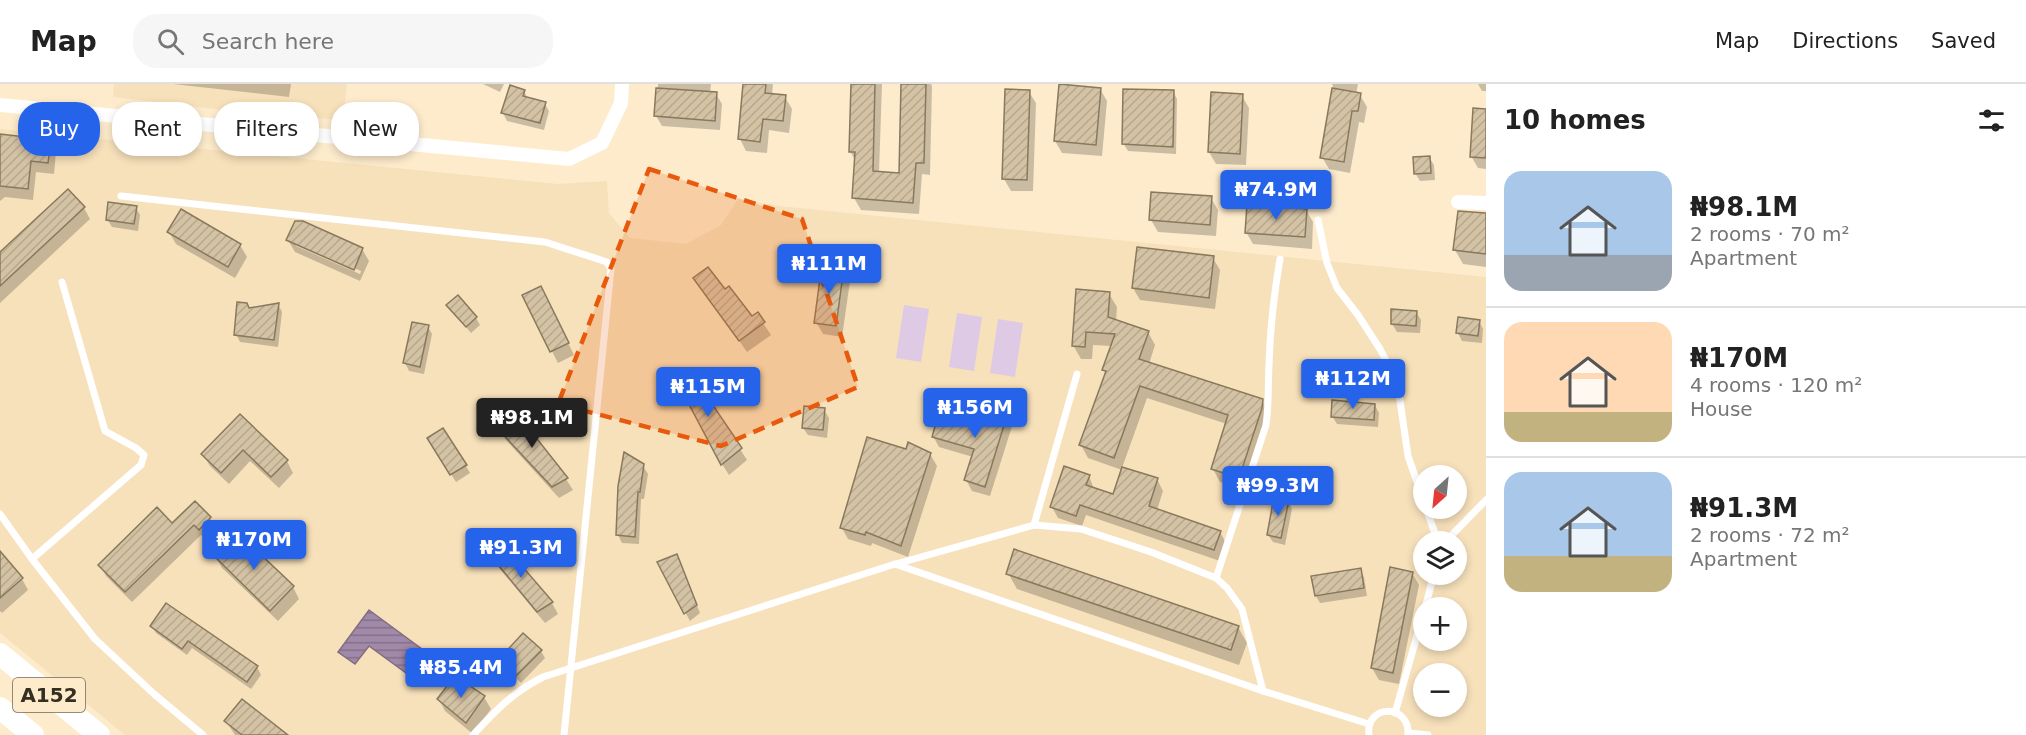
<!DOCTYPE html>
<html lang="en">
<head>
<meta charset="utf-8">
<style>
	:root { --surface:#fff; --page:#f6f6f6; --text:#222; --muted:#767676; --line:#e0e0e0; --accent:#2563eb }
	body { margin:0; font-family:"DejaVu Sans",sans-serif; background:var(--page); color:var(--text); height:100vh; display:flex; flex-direction:column; font-size:22px; white-space:nowrap }
	* { box-sizing:border-box; margin:0 }
	p { font-size:20px; color:var(--muted) }
	.icon { flex:none; width:33px; height:33px; fill:none; stroke:currentColor; stroke-width:2; stroke-linecap:round; stroke-linejoin:round }
	.map { position:relative; flex:1; overflow:hidden }
	.panel { display:flex; flex-direction:column; background:var(--surface); width:540px }
	.panel>* { flex:none }
	.guide { position:absolute; left:18px; top:18px; width:570px; height:54px; display:flex; gap:12px }
	.needle { width:39px; rotate:207deg }
	.tools { position:absolute; left:1413px; top:381px; display:grid; gap:12px }
	.tools a { display:grid; place-items:center; width:54px; height:54px; border-radius:50%; background:var(--surface); box-shadow:0 3px 9px #0003; font-size:30px }
	.price { position:absolute; translate:-50% -51px; padding:0 14px; border-radius:6px; background:var(--accent); color:#fff; font-size:20px; line-height:39px; filter:drop-shadow(0 2px 3px #0008) }
	.price::after { content:''; position:absolute; left:50%; top:36px; width:18px; height:14px; margin-left:-9px; background:inherit; clip-path:polygon(0 0,100% 0,50% 100%) }
	.price.active { background:#222; color:#fff }
	ul { padding:0; list-style:none }
	li { display:flex; align-items:center; gap:18px; height:150px; padding:0 18px }
	li+li { border-top:2px solid var(--line) }
	li span { display:grid; place-items:center; flex:none; width:168px; height:120px; border-radius:18px; color:#555 }
	li>.icon { margin-inline-start:auto }
	span .icon { width:72px; height:72px; fill:#fffc; stroke-width:1 }
	li b { font-size:26px }
	h2 { display:flex; justify-content:space-between; align-items:center; height:72px; padding:0 18px; font-size:26px }
	.tag { padding:0 21px; border-radius:24px; background:var(--surface); box-shadow:0 3px 9px #0003; font-size:21px; line-height:54px }
	.tag.active { background:var(--accent); color:#fff }
	header { display:flex; align-items:center; gap:36px; box-sizing:border-box; height:84px; padding:0 30px; background:var(--surface); border-bottom:2px solid var(--line) }
	header strong { font-size:28px }
	nav { display:flex; gap:33px; margin-inline-start:auto; font-size:21px }
	.search { width:420px; height:54px; background:var(--page); display:flex; align-items:center; gap:15px; box-sizing:border-box; padding:0 21px; border-radius:24px; color:var(--muted); font-size:22px }
	main { display:flex; flex:1; min-height:0 }
	.map>svg:first-child { display:block }
</style>
</head>
<body>
<header>
<strong>Map</strong>
<div class="search"><svg class="icon" aria-label="search" viewBox="0 0 24 24"><circle cx="10" cy="10" r="6"/><path d="M15 15l6 6"/></svg>Search here</div>
<nav><a>Map</a><a>Directions</a><a>Saved</a></nav>
</header>
<main>
<div class="map">
<svg width="1486" height="651" viewBox="0 0 1486 651">
	<defs>
		<pattern id="water-rules" width="6" height="5" patternUnits="userSpaceOnUse" patternTransform="scale(1.5)"><rect width="6" height="5" fill="#a189a9"/><path d="M0 2.5h6" fill="none" stroke="#847089"/></pattern>
		<pattern id="building-hatch" width="6" height="6" patternUnits="userSpaceOnUse" patternTransform="scale(1.5)"><rect width="6" height="6" fill="#d4c2a4"/><path d="M-1 1l2-2M0 6l6-6M5 7l2-2" fill="none" stroke="#b7a78d"/></pattern>
	</defs>
	<rect width="100%" height="100%" fill="#fdebcc"/>
	<g fill="#f7e1bb" fill-rule="evenodd">
		<polygon points="114,0 347,0 343,36 241,28 113,13"/>
		<path d="M0,45L558,100L607,97L609,129L630,154L686,160L721,141L738,115L779,122L1486,193V651H125L0,549ZM1424,392H1456V424H1424ZM1424,458H1456V490H1424ZM1424,524H1456V556H1424ZM1424,590H1456V622H1424Z"/>
	</g>
	<g fill="#decae4">
		<polygon points="904,221 929,225 921,278 896,274"/>
		<polygon points="957,229 982,233 974,287 949,283"/>
		<polygon points="998,235 1023,239 1015,293 990,289"/>
	</g>
	<polygon fill="url(#water-rules)" stroke="#816e80" stroke-width="1.5" points="369,526 434,574 417,597 369,562 355,580 338,568"/>
	<g fill="#0003" fill-rule="evenodd">
		<polygon points="173,0 291,0 289,13"/>
		<polygon points="483,0 504,0 500,8"/>
		<polygon points="658,0 711,0 710,9 716,10 722,20 720,46 662,42 656,32"/>
		<polygon points="745,0 773,0 772,12 785,13 792,25 789,49 769,46 767,69 746,67 740,55"/>
		<polygon points="852,0 882,0 879,89 900,91 903,0 931,0 932,2 930,91 922,90 919,130 861,126 854,114 856,78 850,67"/>
		<polygon points="1332,0 1358,0 1356,10 1360,11 1367,23 1364,39 1359,38 1350,89 1329,85 1322,73 1333,2"/>
		<polygon points="1478,0 1486,0 1486,7 1482,7"/>
		<polygon points="1100,5 1107,17 1102,72 1062,69 1055,57"/>
		<polygon points="524,7 528,15 545,20 549,27 544,46 507,37 503,29"/>
		<polygon points="1173,7 1177,15 1176,70 1128,67 1123,59"/>
		<polygon points="1029,8 1036,19 1033,107 1011,107 1004,95"/>
		<polygon points="1242,12 1249,24 1246,81 1216,80 1209,68"/>
		<polygon points="1474,25 1486,26 1486,85 1478,84 1471,72"/>
		<polygon points="0,52 50,57 56,68 54,90 36,88 33,116 5,113 0,117"/>
		<polygon points="1429,73 1434,81 1435,96 1420,97 1415,89"/>
		<polygon points="68,107 84,124 90,135 0,219 0,170"/>
		<polygon points="1211,114 1218,126 1216,152 1158,148 1151,136"/>
		<polygon points="136,124 140,131 138,147 112,143 107,135"/>
		<polygon points="1306,126 1313,138 1312,165 1253,160 1246,148"/>
		<polygon points="1459,129 1486,132 1486,183 1463,180 1455,166"/>
		<polygon points="169,148 240,161 247,173 235,194 176,160"/>
		<path d="M288,156L362,165L369,177L360,197L295,168ZM296,159L361,187L360,190L296,162Z"/>
		<polygon points="1213,174 1220,186 1215,225 1140,216 1133,204"/>
		<polygon points="843,185 850,197 842,253 823,250 816,238"/>
		<polygon points="695,194 724,207 752,234 757,230 771,251 747,268"/>
		<polygon points="1109,210 1117,223 1116,237 1148,248 1155,261 1149,280 1262,316 1269,330 1247,406 1220,398 1213,385 1227,340 1147,314 1122,384 1157,395 1163,407 1157,426 1220,448 1226,459 1220,477 1086,431 1082,442 1058,434 1052,423 1089,392 1094,405 1114,412 1122,386 1088,374 1081,361 1106,291 1104,286 1112,262 1093,261 1092,275 1081,275 1073,261"/>
		<polygon points="524,212 547,216 574,271 558,279"/>
		<polygon points="278,220 282,228 278,263 240,258 236,250"/>
		<polygon points="448,221 476,234 480,241 471,249"/>
		<polygon points="1416,228 1421,236 1420,249 1397,248 1392,240"/>
		<polygon points="1479,237 1483,245 1482,259 1462,257 1458,249"/>
		<polygon points="428,243 432,250 424,290 409,287 405,279"/>
		<polygon points="1375,321 1379,329 1378,343 1337,340 1332,332"/>
		<polygon points="824,326 829,334 827,354 808,351 803,344"/>
		<polygon points="1008,326 1014,336 990,412 972,407 966,396 973,373 939,363 933,352 964,337 984,339"/>
		<polygon points="240,332 287,377 293,389 279,404 250,377 229,400 210,382 203,371"/>
		<polygon points="499,344 566,395 573,406 559,414 506,356"/>
		<polygon points="433,362 466,382 470,389 456,398"/>
		<polygon points="740,365 747,376 729,391 722,380"/>
		<polygon points="907,367 930,370 937,382 908,473 872,459 871,462 848,455 842,444"/>
		<polygon points="643,382 648,390 644,415 641,415 639,460 622,459 618,451"/>
		<polygon points="1288,417 1292,425 1285,461 1273,458 1268,451"/>
		<polygon points="195,419 210,434 217,446 206,456 201,451 132,518 106,492 100,481 172,441"/>
		<polygon points="0,470 22,495 28,506 2,529 0,527"/>
		<polygon points="492,472 552,519 558,530 545,539 499,484"/>
		<polygon points="216,473 293,503 299,515 278,537 222,484"/>
		<polygon points="659,479 680,480 700,529 690,537"/>
		<polygon points="1360,486 1364,493 1367,512 1320,519 1316,512"/>
		<polygon points="1008,489 1238,543 1247,559 1239,581 1017,505"/>
		<polygon points="1412,489 1419,501 1399,600 1379,596 1372,584"/>
		<polygon points="152,542 257,583 261,591 251,605 192,564 187,571 156,549"/>
		<polygon points="541,567 545,574 521,599 505,583 501,575"/>
		<polygon points="484,613 491,625 473,650 445,627 439,615"/>
		<polygon points="226,637 286,651 235,651"/>
	</g>
	<g fill="url(#building-hatch)" stroke="#89795c" stroke-width="1.5">
		<polygon points="743,0 766,0 765,9 786,11 783,37 763,35 760,58 738,55"/>
		<polygon points="851,0 875,0 873,87 899,89 901,0 926,0 924,79 916,79 913,119 852,114 855,68 849,68"/>
		<polygon points="1059,0 1101,4 1096,61 1054,57"/>
		<polygon points="510,1 525,6 523,12 546,18 540,39 501,29"/>
		<polygon points="656,4 717,8 715,37 654,32"/>
		<polygon points="1332,4 1361,9 1358,27 1352,27 1344,78 1320,74"/>
		<polygon points="1005,5 1030,6 1027,96 1002,95"/>
		<polygon points="1123,5 1174,6 1173,63 1122,60"/>
		<polygon points="1211,8 1243,10 1240,70 1208,68"/>
		<polygon points="1473,24 1486,25 1486,74 1470,73"/>
		<polygon points="0,50 51,56 48,79 31,77 28,105 0,102"/>
		<polygon points="1430,72 1431,89 1414,90 1413,73"/>
		<polygon points="68,105 85,123 0,202 0,168"/>
		<polygon points="1151,108 1212,112 1210,141 1149,136"/>
		<polygon points="108,118 137,122 134,140 106,136"/>
		<polygon points="1247,120 1307,125 1305,153 1245,149"/>
		<polygon points="181,125 241,160 228,183 167,148"/>
		<polygon points="1458,127 1486,129 1486,170 1453,166"/>
		<polygon points="295,137 303,137 363,164 354,186 286,156"/>
		<polygon points="1137,163 1214,172 1209,214 1132,204"/>
		<polygon points="822,180 844,183 836,242 814,239"/>
		<polygon points="708,183 725,205 729,202 752,232 758,228 765,238 739,257 693,194"/>
		<polygon points="541,202 569,259 550,268 522,211"/>
		<polygon points="1076,205 1110,208 1108,233 1149,247 1139,275 1263,315 1262,324 1239,394 1211,385 1228,331 1140,302 1114,374 1079,361 1106,287 1102,286 1115,250 1086,248 1085,263 1072,262"/>
		<polygon points="458,211 477,233 466,243 446,221"/>
		<polygon points="237,218 247,219 249,224 279,219 274,256 234,251"/>
		<polygon points="1391,225 1417,227 1416,242 1391,240"/>
		<polygon points="1458,233 1480,236 1478,252 1456,249"/>
		<polygon points="412,238 429,241 420,283 403,279"/>
		<polygon points="689,286 742,364 721,381 672,288"/>
		<polygon points="1332,316 1375,320 1374,336 1331,333"/>
		<polygon points="989,318 1009,325 985,403 964,396 974,365 932,353 939,328 963,335 964,331 983,337"/>
		<polygon points="804,322 825,324 823,346 802,344"/>
		<polygon points="515,327 568,394 552,403 497,344"/>
		<polygon points="240,330 288,376 271,393 243,366 221,389 201,370"/>
		<polygon points="443,344 467,381 450,391 427,354"/>
		<polygon points="867,353 906,365 908,358 931,369 901,462 866,448 865,451 840,444"/>
		<polygon points="624,368 644,380 640,408 638,408 635,453 616,451 618,402"/>
		<polygon points="1064,382 1090,391 1086,401 1113,410 1122,383 1158,394 1149,422 1221,447 1214,466 1080,421 1076,432 1050,423"/>
		<polygon points="1274,413 1289,416 1281,454 1267,451"/>
		<polygon points="195,417 211,433 199,446 194,441 125,508 98,481 157,423 172,439"/>
		<polygon points="237,448 294,502 270,527 214,472"/>
		<polygon points="503,460 553,518 537,528 490,471"/>
		<polygon points="1014,465 1239,542 1231,566 1006,490"/>
		<polygon points="0,467 23,494 0,514"/>
		<polygon points="677,470 697,521 684,530 657,478"/>
		<polygon points="1390,483 1413,488 1393,589 1371,584"/>
		<polygon points="1361,484 1364,504 1315,512 1311,492"/>
		<polygon points="166,519 258,582 247,598 188,557 182,565 150,542"/>
		<polygon points="523,549 542,566 516,592 499,575"/>
		<polygon points="455,592 485,612 466,639 437,615"/>
		<polygon points="242,615 288,651 242,651 224,637"/>
	</g>
	<g fill="none" stroke-linecap="round" stroke-linejoin="round">
		<g stroke="#fff" stroke-width="7">
			<polyline points="121,112 545,158 607,178 611,185 564,651"/>
			<polyline points="1318,136 1327,179 1337,204 1358,231 1380,265 1393,290 1400,317 1408,372 1424,418"/>
			<polyline points="1426,424 1438,458"/>
			<polyline points="0,430 32,475 95,555 154,610 203,651"/>
			<polyline points="1034,441 1077,290"/>
			<polyline points="1445,458 1486,416"/>
			<polyline points="32,475 141,381 144,371 136,364 105,347 62,198"/>
			<polyline points="896,480 1034,441 1081,445 1151,468 1216,494 1227,504 1242,525 1263,607"/>
			<path d="M1216,494L1266,341C1269,321 1268,302 1269,281C1270,246 1274,210 1280,175"/>
			<polyline points="1425,524 1434,490"/>
			<polyline points="1395,629 1424,527"/>
			<polyline points="1408,649 1428,651"/>
			<path d="M473,651C495,627 513,608 543,593L895,480L1263,607L1369,640"/>
			<path d="M1369,651C1365,620 1410,619 1408,651"/>
		</g>
		<g stroke="#fff" stroke-width="14">
			<polyline points="0,21 569,75 602,59 621,19 622,0"/>
			<polyline points="1458,118 1486,119"/>
		</g>
		<g stroke="#fff" stroke-width="22">
			<polyline points="0,570 99,651"/>
			<polyline points="0,624 33,651"/>
		</g>
	</g>
	<path fill="#e8590c" fill-opacity="0.2" stroke="#e8590c" stroke-width="4.5" stroke-dasharray="12 8" stroke-linejoin="round" d="M649,85L802,135L858,303L721,362L558,320Z"/>
	<g text-anchor="middle" stroke-width="6" stroke-linejoin="round" paint-order="stroke">
		<rect fill="#fdebcc" stroke="#716755" stroke-width="1.5" x="13" y="594" width="72" height="34" rx="4.5"/>
		<g font-size="20" font-weight="bold" fill="#352e22">
			<text x="49" y="618">A152</text>
		</g>
	</g>
</svg>
<div class="tools">
<a><svg class="needle" viewBox="-14 -14 28 28"><path d="M0-13l5 13h-10z" fill="#e53935"/><path d="M0 13l5-13h-10z" fill="#767676"/></svg></a>
<a><svg class="icon" aria-label="layers" viewBox="0 0 24 24"><path d="M12 4l9 5-9 5-9-5zM3 14l9 5 9-5"/></svg></a>
<a>+</a>
<a>−</a>
</div>
<b class="price" style="left:1276px;top:137px">₦74.9M</b>
<b class="price" style="left:829px;top:211px">₦111M</b>
<b class="price" style="left:1353px;top:326px">₦112M</b>
<b class="price" style="left:708px;top:334px">₦115M</b>
<b class="price" style="left:975px;top:355px">₦156M</b>
<b class="price active" style="left:532px;top:365px">₦98.1M</b>
<b class="price" style="left:1278px;top:433px">₦99.3M</b>
<b class="price" style="left:254px;top:487px">₦170M</b>
<b class="price" style="left:521px;top:495px">₦91.3M</b>
<b class="price" style="left:461px;top:615px">₦85.4M</b>
<div class="guide">
<a class="tag active">Buy</a>
<a class="tag">Rent</a>
<a class="tag">Filters</a>
<a class="tag">New</a>
</div>
</div>
<section class="panel">
<h2>10 homes<svg class="icon" aria-label="filters" viewBox="0 0 24 24"><path d="M4 7h16M4 17h16"/><circle cx="9" cy="7" r="2"/><circle cx="15" cy="17" r="2"/></svg></h2>
<ul>
<li><span style="background:linear-gradient(#a9c7e8 70%,#9aa5b1 0)"><svg class="icon" aria-label="home" viewBox="0 0 24 24"><path d="M3 11l9-7 9 7M6 9v11h12V9"/></svg></span><div><b>₦98.1M</b><p>2 rooms · 70 m²</p><p>Apartment</p></div></li>
<li><span style="background:linear-gradient(#ffd9b3 75%,#c2b280 0)"><svg class="icon" aria-label="home" viewBox="0 0 24 24"><path d="M3 11l9-7 9 7M6 9v11h12V9"/></svg></span><div><b>₦170M</b><p>4 rooms · 120 m²</p><p>House</p></div></li>
<li><span style="background:linear-gradient(#a9c7e8 70%,#c2b280 0)"><svg class="icon" aria-label="home" viewBox="0 0 24 24"><path d="M3 11l9-7 9 7M6 9v11h12V9"/></svg></span><div><b>₦91.3M</b><p>2 rooms · 72 m²</p><p>Apartment</p></div></li>
</ul>
</section>
</main>
</body>
</html>
